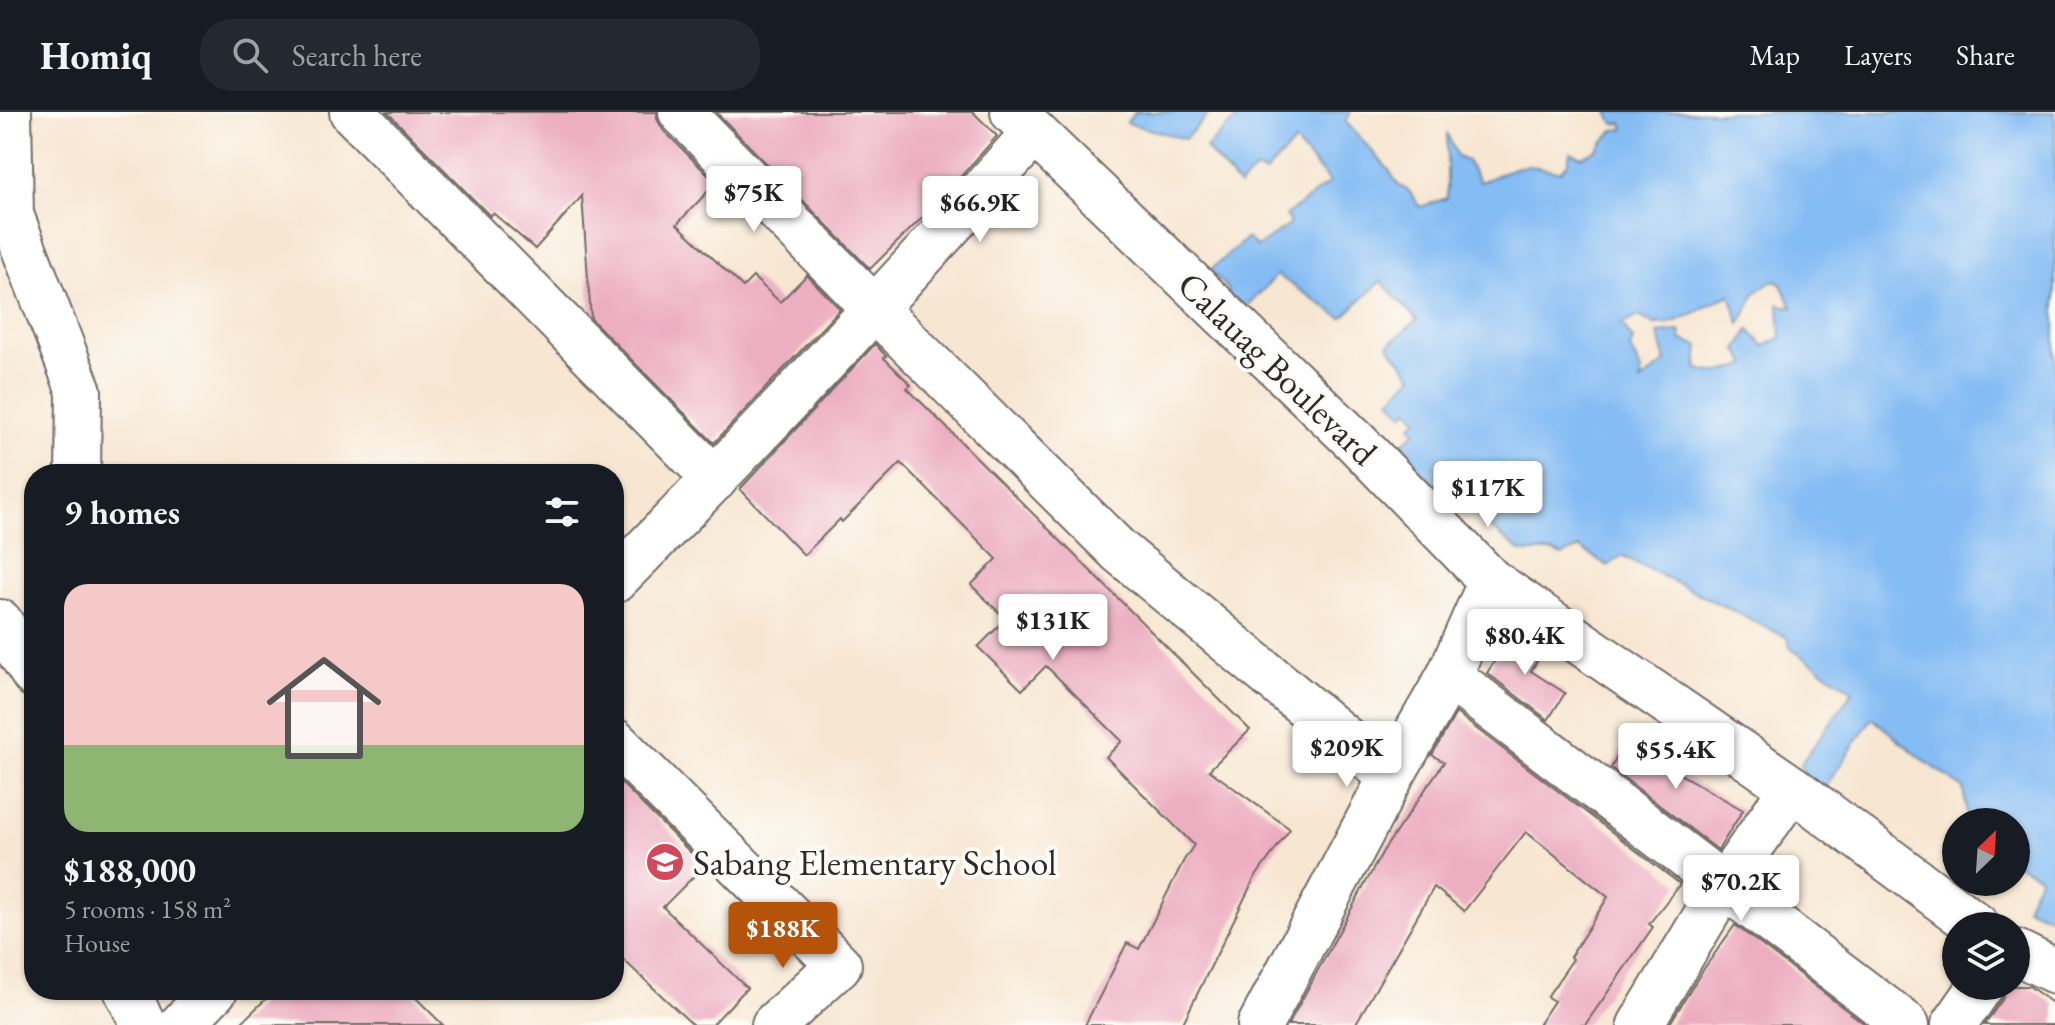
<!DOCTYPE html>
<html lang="en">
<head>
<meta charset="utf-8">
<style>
	:root { --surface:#171b24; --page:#242831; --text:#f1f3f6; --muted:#9ea1a6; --line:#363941; --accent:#b45309 }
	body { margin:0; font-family:"EB Garamond",serif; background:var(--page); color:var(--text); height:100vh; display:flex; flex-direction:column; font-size:30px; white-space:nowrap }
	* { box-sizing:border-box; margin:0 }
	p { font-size:26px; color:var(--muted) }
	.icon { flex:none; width:44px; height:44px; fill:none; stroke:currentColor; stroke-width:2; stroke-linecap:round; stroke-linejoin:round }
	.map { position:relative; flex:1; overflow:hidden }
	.panel { position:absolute; left:24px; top:352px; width:600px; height:536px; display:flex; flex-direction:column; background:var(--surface); border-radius:32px; box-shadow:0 2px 6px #0004 }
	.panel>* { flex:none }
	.needle { width:52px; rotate:25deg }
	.buttons { position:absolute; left:1942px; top:696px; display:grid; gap:16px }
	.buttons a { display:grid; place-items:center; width:88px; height:88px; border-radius:50%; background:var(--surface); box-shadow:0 2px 6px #0004; font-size:40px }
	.price { position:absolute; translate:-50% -68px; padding:0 18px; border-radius:8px; background:#fff; color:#222; font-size:26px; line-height:52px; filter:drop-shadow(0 2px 4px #0008) }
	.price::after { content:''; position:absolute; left:50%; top:48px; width:24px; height:18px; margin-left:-12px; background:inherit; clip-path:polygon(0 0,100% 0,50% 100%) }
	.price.active { background:var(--accent); color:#fff }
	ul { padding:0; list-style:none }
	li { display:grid; align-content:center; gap:16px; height:424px; padding:0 40px }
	li span { display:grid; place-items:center; height:248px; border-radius:24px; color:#555 }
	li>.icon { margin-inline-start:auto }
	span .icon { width:144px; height:144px; fill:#fffc; stroke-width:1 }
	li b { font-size:34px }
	h2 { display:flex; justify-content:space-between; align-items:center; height:96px; padding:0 40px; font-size:34px }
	header { display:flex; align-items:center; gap:48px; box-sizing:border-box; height:112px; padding:0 40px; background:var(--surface); border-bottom:2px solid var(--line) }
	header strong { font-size:38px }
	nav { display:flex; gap:44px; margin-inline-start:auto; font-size:28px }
	.search { width:560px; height:72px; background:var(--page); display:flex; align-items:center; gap:20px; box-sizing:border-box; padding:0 28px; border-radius:32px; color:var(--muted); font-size:30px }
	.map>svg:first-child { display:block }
</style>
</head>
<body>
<header>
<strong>Homiq</strong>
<div class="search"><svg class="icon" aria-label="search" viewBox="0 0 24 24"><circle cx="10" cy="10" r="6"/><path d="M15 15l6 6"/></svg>Search here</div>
<nav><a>Map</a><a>Layers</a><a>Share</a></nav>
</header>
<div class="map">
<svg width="2055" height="913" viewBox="0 0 2055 913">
	<rect width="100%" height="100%" fill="#fdfcf7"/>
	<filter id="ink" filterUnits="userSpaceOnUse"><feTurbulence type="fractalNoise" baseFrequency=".0125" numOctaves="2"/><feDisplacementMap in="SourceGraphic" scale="16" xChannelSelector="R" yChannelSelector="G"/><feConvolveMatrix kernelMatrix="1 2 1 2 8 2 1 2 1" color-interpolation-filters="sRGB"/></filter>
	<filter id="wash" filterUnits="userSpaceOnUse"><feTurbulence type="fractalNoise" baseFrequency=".006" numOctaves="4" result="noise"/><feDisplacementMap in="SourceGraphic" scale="32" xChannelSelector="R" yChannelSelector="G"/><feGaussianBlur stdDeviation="1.8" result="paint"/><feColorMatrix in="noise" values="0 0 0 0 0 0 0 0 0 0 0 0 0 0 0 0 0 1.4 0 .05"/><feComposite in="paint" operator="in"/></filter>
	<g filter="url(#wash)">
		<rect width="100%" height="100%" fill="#f7e6d1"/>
		<g fill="#84bcf4" stroke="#587490" stroke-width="2" fill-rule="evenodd">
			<polygon points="1135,0 1211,0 1185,27 1126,11"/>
			<path d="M1243,0H1351L1345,9L1389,58L1398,73L1409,79L1420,95L1447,86V21L1457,45L1467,49L1480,70C1492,66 1502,60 1512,57C1527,51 1545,56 1560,60L1568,51L1570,40L1582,45L1596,38L1614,18L1624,17L1622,11L1614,12L1608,0H2055V808L2026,795L2040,764L2016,752V710H1968L1963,676L1926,650L1872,606L1818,686L1808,673L1800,653L1853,579L1790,536L1788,526L1622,444L1608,454L1580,436L1562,444L1554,440H1521L1395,339L1416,319L1411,313L1418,307L1409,297L1403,302L1390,287L1413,264L1388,233L1417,208L1381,169L1342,206L1277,163L1236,206L1228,177L1210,158L1247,126L1257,135L1290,112L1286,103L1330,70L1295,30L1265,61L1256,57L1239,74L1206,36ZM1772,169L1780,171L1793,196L1779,192L1781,226L1764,234L1749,218L1737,237L1747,252C1730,259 1714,264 1697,256L1699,234L1682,228L1680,219L1658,221L1666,250L1640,270L1641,259L1630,236L1633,228L1622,212L1639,204C1645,207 1651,212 1657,212C1678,214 1709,191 1730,183L1740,212L1755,181Z"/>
		</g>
		<g id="blocks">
			<g fill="#edaec2">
				<polygon points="387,0 657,0 657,7 663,18 716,71 677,112 743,175 753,165 780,190 807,163 840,197 714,331 591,207 582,84 535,137 493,101 490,104"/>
				<polygon points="716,0 973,0 997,24 937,91 870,157"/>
				<polygon points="875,232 886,244 884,246 911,273 907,276 1250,618 1209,658 1290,717 1254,767 1182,913 1085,913 1127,831 1139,837 1184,748 1194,733 1106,645 1122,629 1046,554 1022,578 978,535 1006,507 971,473 997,447 901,351 842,410 840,407 804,443 740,377"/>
				<polygon points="1512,522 1542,541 1531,559 1565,581 1548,608 1487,561"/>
				<polygon points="1456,601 1680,772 1649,812 1653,815 1585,913 1538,913 1554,889 1547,885 1573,847 1570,845 1608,785 1526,720 1464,799 1434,775 1355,913 1288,913 1383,739 1444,650 1432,643"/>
				<polygon points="1630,620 1672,642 1666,654 1743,698 1718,738 1611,656"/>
				<polygon points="614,664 704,754 663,795 747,876 712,913 693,913 614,839"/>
				<polygon points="1735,813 1866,913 1669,913 1701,861"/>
				<polygon points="2006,874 2029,874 2055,893 2055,913 1984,913 2002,888"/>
				<polygon points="275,878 408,878 443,913 239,913"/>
			</g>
		</g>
	</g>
	<g filter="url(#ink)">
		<use href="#blocks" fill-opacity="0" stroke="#726c65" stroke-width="2"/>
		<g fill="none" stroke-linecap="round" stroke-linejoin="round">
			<g stroke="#726c65" stroke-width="48">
				<g id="minor">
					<polyline points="9,0 11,103 79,279 78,362"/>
					<polyline points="352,0 715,367"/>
					<polyline points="681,0 875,197 1119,439 1391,665"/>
					<polyline points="1013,0 1355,329 1491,469 1792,676 1977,814"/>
					<path d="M614,469C759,324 897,173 1034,21"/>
					<polyline points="0,510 34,563"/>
					<polyline points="1449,564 1907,913"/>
					<polyline points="614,629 839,853 774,913"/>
					<polyline points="2016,840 2055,859"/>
					<polyline points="126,878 144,913"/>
					<polyline points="181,913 215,878"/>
					<polyline points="1260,913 1391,665 1449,564 1491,469"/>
					<polyline points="1640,913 1723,775 1792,676"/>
					<polyline points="1954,913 1981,874"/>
				</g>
			</g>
			<use href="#minor" stroke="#fff" stroke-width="44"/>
		</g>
	</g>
	<defs>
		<g id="school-disc" transform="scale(2)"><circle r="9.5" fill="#d1495b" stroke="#fdfcf7"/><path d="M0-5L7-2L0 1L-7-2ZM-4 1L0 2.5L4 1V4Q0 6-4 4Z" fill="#fff"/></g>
	</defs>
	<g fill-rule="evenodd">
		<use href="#school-disc" x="665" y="750"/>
	</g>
	<g text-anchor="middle" stroke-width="8" stroke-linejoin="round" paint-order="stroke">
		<g font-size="36" fill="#2b2b2b" stroke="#fdfcf7">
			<text transform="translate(1278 256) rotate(44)" y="13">Calauag Boulevard</text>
		</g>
		<g font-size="36" fill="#2b2b2b" stroke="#fdfcf7" text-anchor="start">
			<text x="693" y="763">Sabang Elementary School</text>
		</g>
	</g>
</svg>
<div class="buttons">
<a><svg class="needle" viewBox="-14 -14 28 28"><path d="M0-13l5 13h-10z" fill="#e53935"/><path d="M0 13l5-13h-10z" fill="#9ea1a6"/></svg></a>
<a><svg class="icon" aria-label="layers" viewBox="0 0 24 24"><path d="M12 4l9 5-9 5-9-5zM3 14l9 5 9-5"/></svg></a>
</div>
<b class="price" style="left:754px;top:122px">$75K</b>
<b class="price" style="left:980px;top:132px">$66.9K</b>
<b class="price" style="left:1488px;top:417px">$117K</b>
<b class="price" style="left:1053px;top:550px">$131K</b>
<b class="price" style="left:1525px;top:565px">$80.4K</b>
<b class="price" style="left:1347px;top:677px">$209K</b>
<b class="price" style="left:1676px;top:679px">$55.4K</b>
<b class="price" style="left:1741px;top:811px">$70.2K</b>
<b class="price active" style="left:783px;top:858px">$188K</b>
<section class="panel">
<h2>9 homes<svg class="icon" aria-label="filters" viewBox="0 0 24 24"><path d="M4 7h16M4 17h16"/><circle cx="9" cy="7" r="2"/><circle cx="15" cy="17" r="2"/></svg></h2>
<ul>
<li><span style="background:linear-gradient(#f6c9c9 65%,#8fb573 0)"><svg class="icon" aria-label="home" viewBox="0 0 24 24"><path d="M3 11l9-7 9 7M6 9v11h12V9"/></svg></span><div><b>$188,000</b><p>5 rooms · 158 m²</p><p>House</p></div></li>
</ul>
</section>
</div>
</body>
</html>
